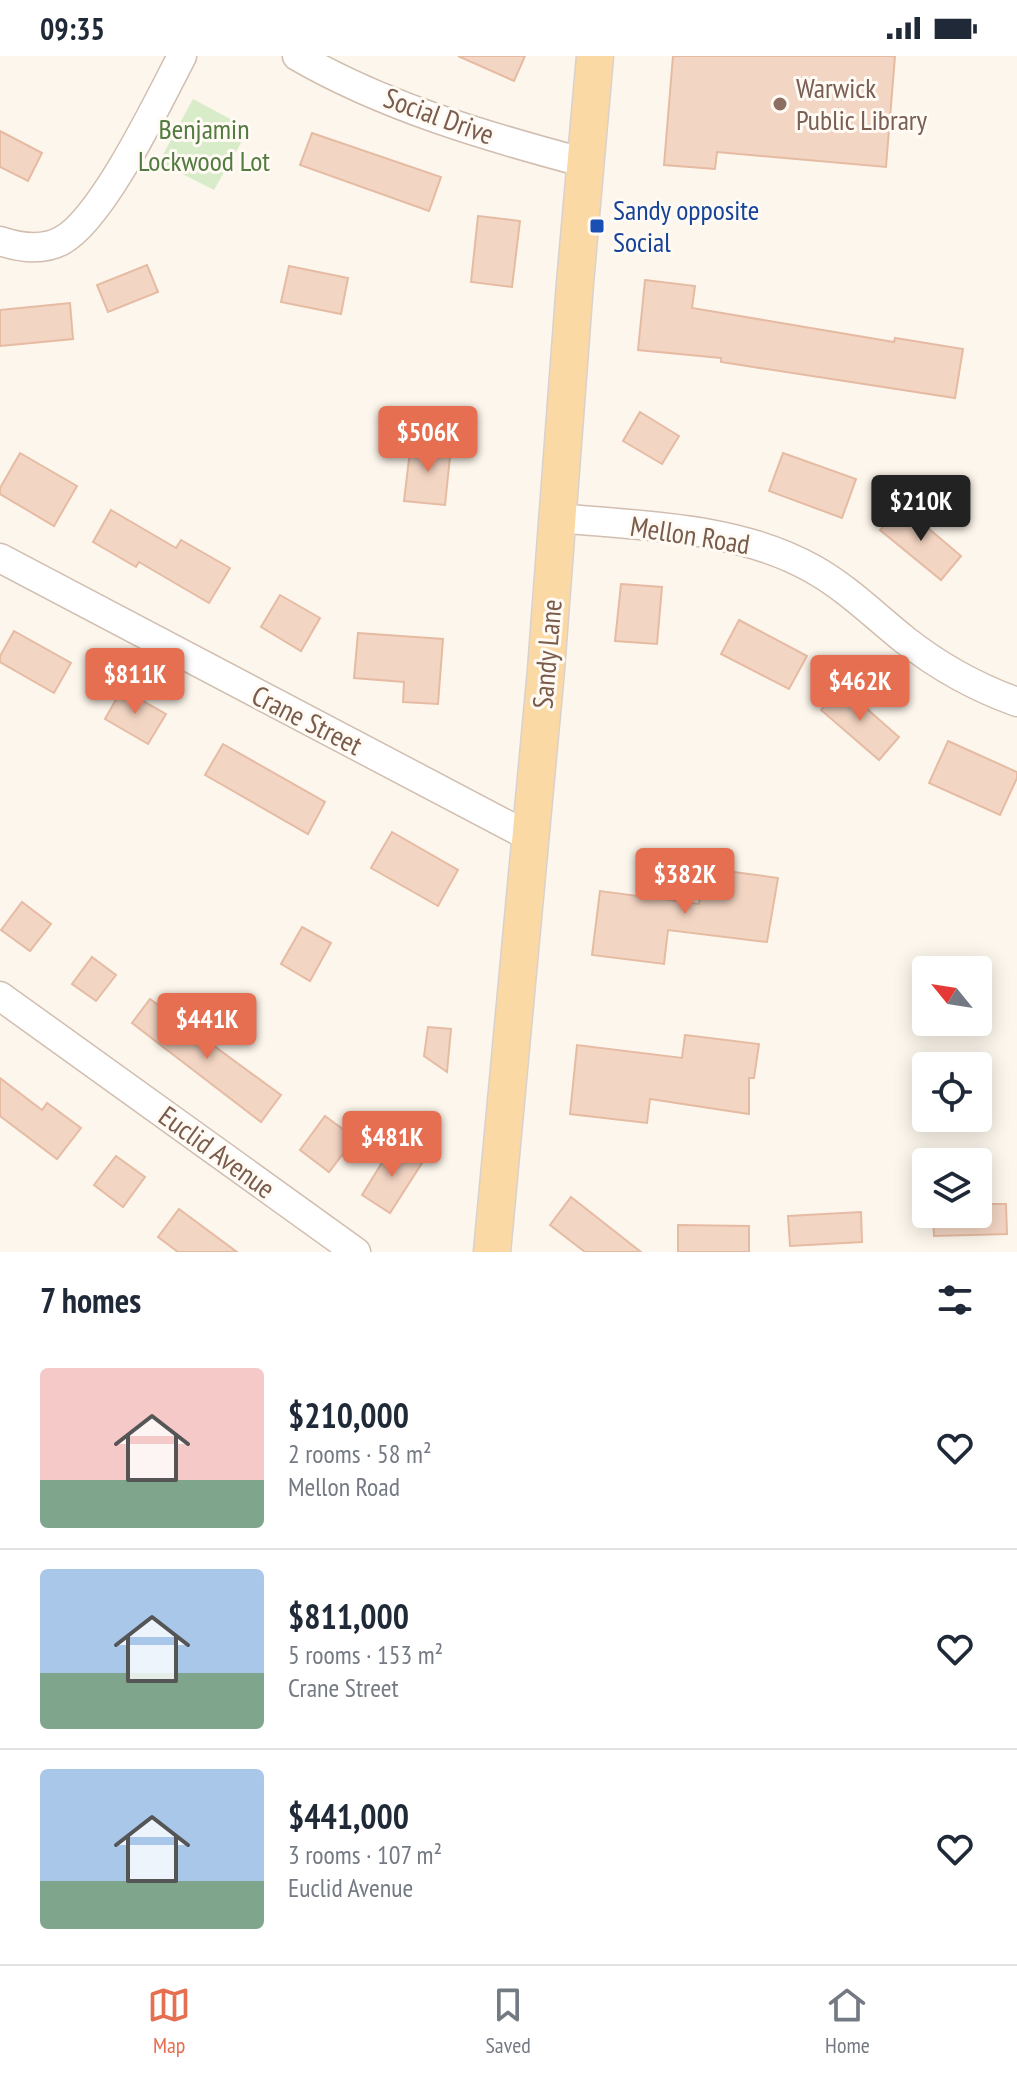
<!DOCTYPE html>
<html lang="en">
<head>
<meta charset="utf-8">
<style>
	:root { --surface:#fff; --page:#f6f6f7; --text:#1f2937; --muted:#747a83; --line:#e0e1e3; --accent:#e76f51 }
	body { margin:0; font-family:"PT Sans Narrow",sans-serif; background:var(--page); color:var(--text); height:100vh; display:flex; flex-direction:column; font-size:30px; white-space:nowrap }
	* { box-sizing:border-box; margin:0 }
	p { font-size:26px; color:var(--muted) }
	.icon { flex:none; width:44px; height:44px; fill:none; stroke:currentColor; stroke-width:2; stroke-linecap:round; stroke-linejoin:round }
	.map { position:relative; height:1196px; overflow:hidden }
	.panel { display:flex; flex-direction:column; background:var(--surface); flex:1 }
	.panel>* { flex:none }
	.needle { width:52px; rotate:300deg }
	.buttons { position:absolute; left:912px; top:900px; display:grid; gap:16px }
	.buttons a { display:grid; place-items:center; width:80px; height:80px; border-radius:8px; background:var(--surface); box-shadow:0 4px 20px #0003; font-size:40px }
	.price { position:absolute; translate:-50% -68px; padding:0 18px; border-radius:8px; background:var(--accent); color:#fff; font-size:26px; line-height:52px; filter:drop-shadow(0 2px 4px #0008) }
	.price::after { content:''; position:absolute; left:50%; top:48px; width:24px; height:18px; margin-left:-12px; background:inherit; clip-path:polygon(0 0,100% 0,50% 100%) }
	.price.on { background:#222; color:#fff }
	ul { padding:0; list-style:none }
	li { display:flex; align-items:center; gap:24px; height:200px; padding:0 40px }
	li+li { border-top:2px solid var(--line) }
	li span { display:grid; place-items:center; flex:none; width:224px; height:160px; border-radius:8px; color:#555 }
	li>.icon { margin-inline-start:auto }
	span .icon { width:96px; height:96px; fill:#fffc; stroke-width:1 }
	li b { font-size:34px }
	h2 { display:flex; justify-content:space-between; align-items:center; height:96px; padding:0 40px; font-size:34px }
	.status { display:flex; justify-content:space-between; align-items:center; height:56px; padding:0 40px; background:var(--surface); direction:ltr }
	.status svg { height:22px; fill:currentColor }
	.menu { display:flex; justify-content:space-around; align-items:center; height:112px; border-top:2px solid var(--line); background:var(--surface); font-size:22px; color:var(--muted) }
	.menu a { display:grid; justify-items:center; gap:4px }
	.menu .on { color:var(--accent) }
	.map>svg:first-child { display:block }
</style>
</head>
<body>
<div class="status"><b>09:35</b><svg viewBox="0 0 49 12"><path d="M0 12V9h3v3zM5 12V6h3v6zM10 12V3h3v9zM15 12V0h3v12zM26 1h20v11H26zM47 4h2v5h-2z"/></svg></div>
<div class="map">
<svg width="1017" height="1196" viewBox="0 0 1017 1196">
	<rect width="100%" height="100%" fill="#fdf6ec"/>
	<polygon fill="#d8ecc9" points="193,43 249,73 214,134 159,106"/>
	<g fill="#f3d5c3" stroke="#e6bba3" stroke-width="2">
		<polygon points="458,0 525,0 514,25"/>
		<polygon points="673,0 895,0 886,111 717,96 715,113 664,109"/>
		<polygon points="0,75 42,97 28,125 0,111"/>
		<polygon points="312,77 441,121 429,155 300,109"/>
		<polygon points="478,160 520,165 512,231 471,226"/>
		<polygon points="147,209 158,236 108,256 97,229"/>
		<polygon points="289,210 348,222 341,258 281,246"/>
		<polygon points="645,224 695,230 692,252 894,286 895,282 963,293 955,342 721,306 721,302 638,294"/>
		<polygon points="70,247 73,283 0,290 0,254"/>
		<polygon points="640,356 679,380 662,408 623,385"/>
		<polygon points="411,386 451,391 445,449 404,445"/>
		<polygon points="20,397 77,430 54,470 0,438 0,432"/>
		<polygon points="783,397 856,423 842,462 769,435"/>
		<polygon points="901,449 961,500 941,524 880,474"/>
		<polygon points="111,454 176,492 181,484 230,512 209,547 139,506 136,511 93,486"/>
		<polygon points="621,528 662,531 657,588 615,585"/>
		<polygon points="280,539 320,562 301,595 261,571"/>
		<polygon points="739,564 807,600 789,633 721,598"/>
		<polygon points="14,575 71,607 54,637 0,606 0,600"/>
		<polygon points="358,577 443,583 438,648 403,646 404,626 354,622"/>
		<polygon points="841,630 899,681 879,704 821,654"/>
		<polygon points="122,633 166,658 148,688 105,663"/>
		<polygon points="948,685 1017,716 1017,722 1000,759 929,727"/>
		<polygon points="223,688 325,746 308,778 205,719"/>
		<polygon points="392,776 458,814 438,850 371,812"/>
		<polygon points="704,812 778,822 767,886 668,874 664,908 592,899 600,835 699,848"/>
		<polygon points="22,846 51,868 30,895 1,874"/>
		<polygon points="302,871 331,887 310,925 281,908"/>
		<polygon points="92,901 116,919 96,945 72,928"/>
		<polygon points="150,943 281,1039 261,1066 132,967"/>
		<polygon points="428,971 451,973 447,1016 424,1000"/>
		<polygon points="685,979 759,988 754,1022 749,1022 749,1058 650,1043 647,1067 570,1058 577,989 682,1002"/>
		<polygon points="0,1022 42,1054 47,1047 81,1072 57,1103 0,1060"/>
		<polygon points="325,1060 355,1082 329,1116 300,1094"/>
		<polygon points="393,1089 422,1107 390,1157 362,1139"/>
		<polygon points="116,1100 145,1121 123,1151 94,1129"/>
		<polygon points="571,1141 641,1196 585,1196 550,1169"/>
		<polygon points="978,1148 1006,1148 1007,1178 934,1180 933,1158 978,1158"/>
		<polygon points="179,1153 237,1196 178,1196 158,1181"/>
		<polygon points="861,1156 862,1186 790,1190 788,1160"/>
		<polygon points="678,1169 749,1170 749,1196 678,1196"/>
	</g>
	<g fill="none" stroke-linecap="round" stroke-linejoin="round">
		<g stroke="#d1beb0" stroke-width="31">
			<g id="minor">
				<path d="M297,0C385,51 488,81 586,107"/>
				<path d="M0,185C18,191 42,195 61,185C102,164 159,44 182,0"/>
				<path d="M557,462C642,470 737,470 813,513C847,532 875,560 905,584C938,610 978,632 1017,646"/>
				<polyline points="0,502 530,781"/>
				<polyline points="0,940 356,1196"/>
			</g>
		</g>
		<g stroke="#dad1cd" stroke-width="39">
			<polyline id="major" points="492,1196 546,614 575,227 595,0"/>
		</g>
		<use href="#minor" stroke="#fff" stroke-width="28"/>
		<use href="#major" stroke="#fbd9a5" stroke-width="36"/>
	</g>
	<circle fill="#8d6e63" stroke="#fffaf3" stroke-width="3" cx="780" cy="48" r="8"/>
	<rect fill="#1a4fb4" stroke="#fffaf3" stroke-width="3" x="589" y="162" width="16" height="16" rx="4"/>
	<g text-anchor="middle" stroke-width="6" stroke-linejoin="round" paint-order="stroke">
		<g font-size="28" fill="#785e54" stroke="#fffaf3" text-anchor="start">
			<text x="796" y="42">Warwick<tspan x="796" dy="32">Public Library</tspan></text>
		</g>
		<g font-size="28" fill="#7a5c4d" stroke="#fffaf3">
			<text transform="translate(439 60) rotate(20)" y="10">Social Drive</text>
			<text transform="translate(690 479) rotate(9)" y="10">Mellon Road</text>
			<text transform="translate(547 598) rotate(-85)" y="10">Sandy Lane</text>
			<text transform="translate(307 664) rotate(27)" y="10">Crane Street</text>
			<text transform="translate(217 1096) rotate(36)" y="10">Euclid Avenue</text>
		</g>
		<g font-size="28" fill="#537a41" stroke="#fffaf3">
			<text x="204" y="83">Benjamin<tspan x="204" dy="32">Lockwood Lot</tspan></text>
		</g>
		<g font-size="28" fill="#164399" stroke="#fffaf3" text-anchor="start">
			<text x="613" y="164">Sandy opposite<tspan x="613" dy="32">Social</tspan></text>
		</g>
	</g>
</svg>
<div class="buttons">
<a><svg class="needle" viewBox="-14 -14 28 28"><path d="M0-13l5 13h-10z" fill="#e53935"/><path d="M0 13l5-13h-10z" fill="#747a83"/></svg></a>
<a><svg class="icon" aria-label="locate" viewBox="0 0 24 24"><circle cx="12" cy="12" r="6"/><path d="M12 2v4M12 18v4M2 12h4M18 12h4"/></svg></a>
<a><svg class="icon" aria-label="layers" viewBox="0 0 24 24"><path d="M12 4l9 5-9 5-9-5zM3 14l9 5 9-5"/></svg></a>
</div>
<b class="price" style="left:428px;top:418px">$506K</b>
<b class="price on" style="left:921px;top:487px">$210K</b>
<b class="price" style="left:135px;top:660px">$811K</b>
<b class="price" style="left:860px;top:667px">$462K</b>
<b class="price" style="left:685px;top:860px">$382K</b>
<b class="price" style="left:207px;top:1005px">$441K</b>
<b class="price" style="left:392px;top:1123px">$481K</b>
</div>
<section class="panel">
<h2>7 homes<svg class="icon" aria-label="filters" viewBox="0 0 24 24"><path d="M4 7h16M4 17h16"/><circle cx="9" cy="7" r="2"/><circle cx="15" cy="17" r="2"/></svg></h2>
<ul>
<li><span style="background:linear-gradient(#f6c9c9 70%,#7fa58c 0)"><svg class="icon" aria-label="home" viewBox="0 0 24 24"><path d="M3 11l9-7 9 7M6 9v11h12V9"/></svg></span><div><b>$210,000</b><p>2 rooms · 58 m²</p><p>Mellon Road</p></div><svg class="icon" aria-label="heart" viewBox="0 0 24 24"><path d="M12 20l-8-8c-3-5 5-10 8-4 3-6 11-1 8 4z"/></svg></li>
<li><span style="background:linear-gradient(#a9c7e8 65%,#7fa58c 0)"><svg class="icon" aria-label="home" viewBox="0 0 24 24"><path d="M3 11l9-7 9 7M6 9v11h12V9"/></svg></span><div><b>$811,000</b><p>5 rooms · 153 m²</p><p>Crane Street</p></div><svg class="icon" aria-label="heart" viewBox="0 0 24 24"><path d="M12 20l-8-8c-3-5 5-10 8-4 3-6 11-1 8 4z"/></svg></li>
<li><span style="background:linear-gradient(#a9c7e8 70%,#7fa58c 0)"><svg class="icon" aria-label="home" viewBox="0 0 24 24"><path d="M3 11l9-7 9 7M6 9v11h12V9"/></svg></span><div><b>$441,000</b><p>3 rooms · 107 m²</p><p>Euclid Avenue</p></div><svg class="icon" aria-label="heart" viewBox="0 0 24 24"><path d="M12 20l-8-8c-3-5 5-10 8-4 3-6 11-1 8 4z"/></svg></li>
</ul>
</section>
<nav class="menu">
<a class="on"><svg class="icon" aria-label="map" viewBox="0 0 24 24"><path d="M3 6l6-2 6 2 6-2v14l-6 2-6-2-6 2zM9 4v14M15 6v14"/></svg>Map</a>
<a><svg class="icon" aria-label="saved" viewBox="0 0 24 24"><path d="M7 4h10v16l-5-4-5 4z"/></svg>Saved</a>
<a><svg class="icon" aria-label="home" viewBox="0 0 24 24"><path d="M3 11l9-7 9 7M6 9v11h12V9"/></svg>Home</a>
</nav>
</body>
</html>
